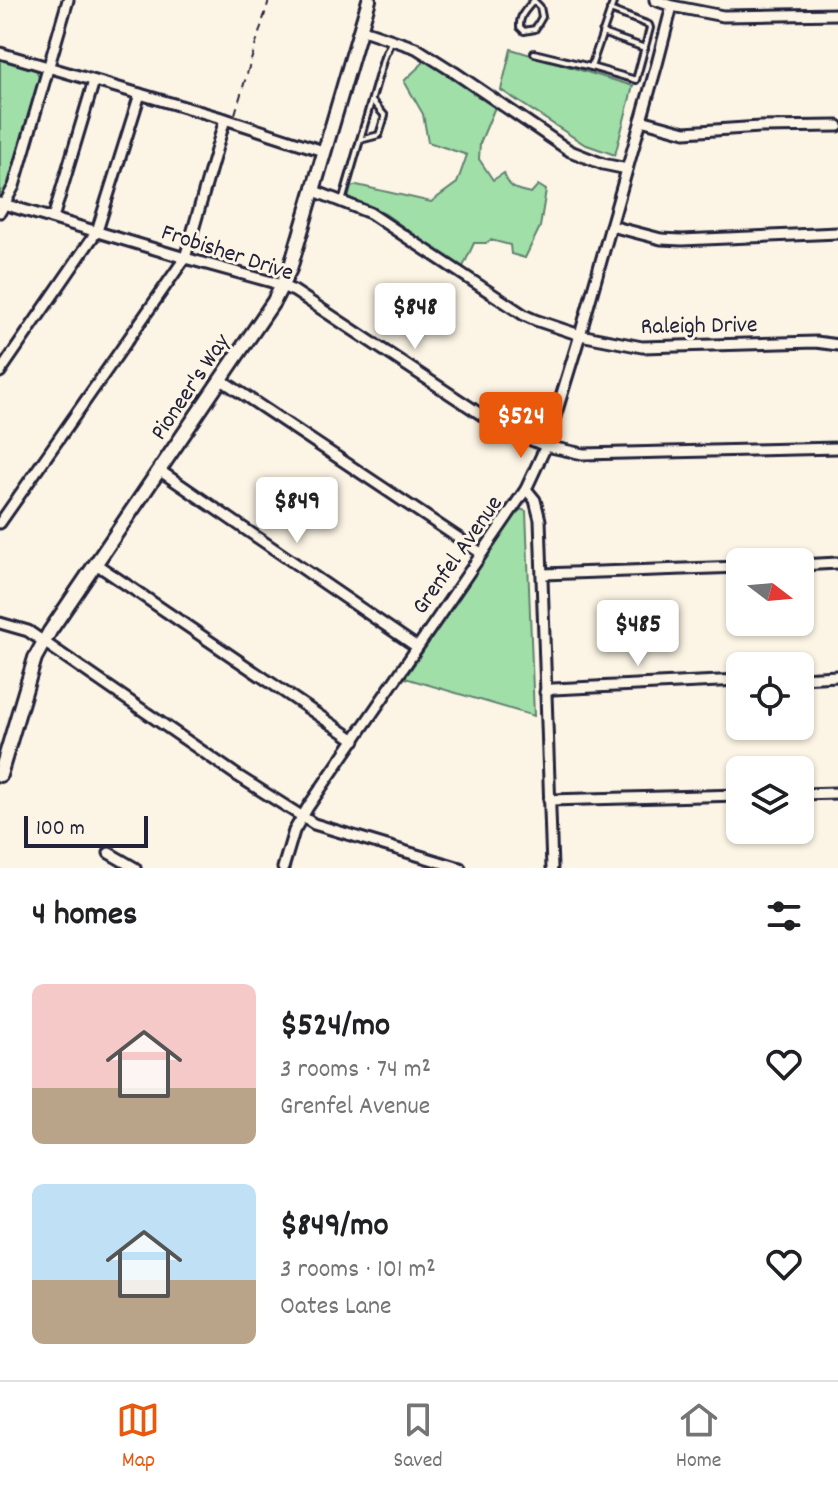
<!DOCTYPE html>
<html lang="en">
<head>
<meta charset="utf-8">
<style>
	:root { --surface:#fff; --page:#f2f2f2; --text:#202124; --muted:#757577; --line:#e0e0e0; --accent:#ea580c }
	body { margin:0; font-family:Dekko,sans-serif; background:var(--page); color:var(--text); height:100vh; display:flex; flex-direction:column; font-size:30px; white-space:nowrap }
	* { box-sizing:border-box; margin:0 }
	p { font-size:26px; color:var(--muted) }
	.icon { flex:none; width:44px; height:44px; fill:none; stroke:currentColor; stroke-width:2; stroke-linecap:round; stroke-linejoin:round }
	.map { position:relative; height:868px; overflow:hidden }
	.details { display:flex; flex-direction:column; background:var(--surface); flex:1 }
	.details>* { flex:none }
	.needle { width:52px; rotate:106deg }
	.controls { position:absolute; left:726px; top:548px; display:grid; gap:16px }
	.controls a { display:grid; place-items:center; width:88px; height:88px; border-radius:12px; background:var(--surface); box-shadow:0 2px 6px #0004; font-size:40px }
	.scale { position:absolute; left:24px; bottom:20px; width:124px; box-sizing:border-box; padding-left:8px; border:4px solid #22223b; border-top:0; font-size:22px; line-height:28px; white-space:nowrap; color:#22223b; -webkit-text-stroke:6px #fcf5e5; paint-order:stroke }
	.price { position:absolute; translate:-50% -68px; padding:0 18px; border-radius:8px; background:#fff; color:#222; font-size:26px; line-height:52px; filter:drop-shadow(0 2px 4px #0008) }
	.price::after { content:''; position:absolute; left:50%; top:48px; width:24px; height:18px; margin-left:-12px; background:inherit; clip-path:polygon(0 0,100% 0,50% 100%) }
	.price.on { background:var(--accent); color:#fff }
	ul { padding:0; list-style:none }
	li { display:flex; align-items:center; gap:24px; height:200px; padding:0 32px }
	li span { display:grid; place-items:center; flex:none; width:224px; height:160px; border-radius:12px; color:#555 }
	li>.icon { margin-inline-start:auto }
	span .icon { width:96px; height:96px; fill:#fffc; stroke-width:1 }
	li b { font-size:34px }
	h2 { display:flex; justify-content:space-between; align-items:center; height:96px; padding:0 32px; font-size:34px }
	.tabs { display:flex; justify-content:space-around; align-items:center; height:112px; border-top:2px solid var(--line); background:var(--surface); font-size:22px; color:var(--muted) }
	.tabs a { display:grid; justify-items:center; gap:4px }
	.tabs .on { color:var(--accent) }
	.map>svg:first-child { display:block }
</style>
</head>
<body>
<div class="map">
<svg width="838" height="868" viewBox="0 0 838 868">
	<rect width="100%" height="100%" fill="#fcf5e5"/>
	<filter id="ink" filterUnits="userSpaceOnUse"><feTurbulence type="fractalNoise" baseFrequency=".0125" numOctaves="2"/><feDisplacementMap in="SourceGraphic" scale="16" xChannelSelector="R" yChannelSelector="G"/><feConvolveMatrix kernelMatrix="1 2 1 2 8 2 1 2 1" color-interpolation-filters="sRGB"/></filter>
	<g filter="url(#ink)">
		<g fill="#a0dfa7" stroke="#618071" stroke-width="2">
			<polygon points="511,49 633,86 615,155 584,144 501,90"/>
			<polygon points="0,59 36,69 39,78 7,189 3,194 0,196"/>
			<path d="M426,60L495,107L480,143L479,159L493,180L504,173C509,189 516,190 531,193L538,185L546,190L540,227L525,258L511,254L510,245L491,240L486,243H474L462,269L385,214L348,200L351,187L357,185L431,202L457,183L467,155L428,142L423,114L404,81Z"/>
			<polygon points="519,509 526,511 534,716 405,678"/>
		</g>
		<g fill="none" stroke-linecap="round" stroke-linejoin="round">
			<g stroke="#22223b" stroke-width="10">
				<g id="service">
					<path d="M534,1L540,7L542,17L535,29L524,31L520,27C519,15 527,9 534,0"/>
					<polyline points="602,33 645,48"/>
					<polyline points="534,53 591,67 614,0"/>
					<polyline points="591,67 636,80 650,28 649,25 610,10"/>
					<polyline points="360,140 379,135 385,116 372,101"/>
					<polyline points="342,202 384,57 391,42"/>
				</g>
			</g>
			<g stroke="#22223b" stroke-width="15">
				<g id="minor">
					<polyline points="655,0 672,6 723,16 838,14"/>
					<polyline points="360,29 416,48 454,72 570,151 603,164 627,169"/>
					<polyline points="0,53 225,119 323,151"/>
					<polyline points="641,120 685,132 760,127 838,126"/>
					<polyline points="312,190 370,213 524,315 535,320 580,335 642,347 816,342 838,345"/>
					<polyline points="0,203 185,258 272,282 294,291 500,427 546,446 583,454 838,448"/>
					<polyline points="0,212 14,186 68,0"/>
					<polyline points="53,218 94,81"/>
					<polyline points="611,226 661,239 682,240 838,233"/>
					<polyline points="0,372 97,231 140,94"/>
					<polyline points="220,379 481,553"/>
					<polyline points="159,470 417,647"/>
					<polyline points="526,489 535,500 540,520 552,868"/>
					<polyline points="0,523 185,258 225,119"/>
					<polyline points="96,564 355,740"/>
					<polyline points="800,565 838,563"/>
					<polyline points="543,574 740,567"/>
					<polyline points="0,623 28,631 238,776 314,824 460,868"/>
					<polyline points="800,678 838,676"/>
					<polyline points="545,692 553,689 740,680"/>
					<polyline points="800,794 838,793"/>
					<polyline points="549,800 740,795"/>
					<polyline points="109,853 135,868"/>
					<polyline points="283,868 294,831 308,807 526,489 546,446 580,335 657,64 672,6"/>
				</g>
			</g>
			<g stroke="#22223b" stroke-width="18">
				<polyline id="secondary" points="0,775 35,658 50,631 274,301 290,269 369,0"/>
			</g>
			<polyline stroke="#22223b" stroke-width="2" stroke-dasharray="8 6" stroke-linecap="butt" points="235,114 269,0"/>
			<use href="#service" stroke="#fcf5e5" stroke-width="4"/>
			<use href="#minor" stroke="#fcf5e5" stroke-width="9"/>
			<use href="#secondary" stroke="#fcf5e5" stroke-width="12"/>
		</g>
	</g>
	<g text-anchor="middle" stroke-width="6" stroke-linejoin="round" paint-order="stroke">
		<g font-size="24" fill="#22223b" stroke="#fcf5e5">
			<text transform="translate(228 251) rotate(18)" y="8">Frobisher Drive</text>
			<text transform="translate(699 324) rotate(-1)" y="8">Raleigh Drive</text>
			<text transform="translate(189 386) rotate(-56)" y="8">Pioneer's Way</text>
			<text transform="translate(456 554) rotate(-55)" y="8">Grenfel Avenue</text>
		</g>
	</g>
</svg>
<div class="controls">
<a><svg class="needle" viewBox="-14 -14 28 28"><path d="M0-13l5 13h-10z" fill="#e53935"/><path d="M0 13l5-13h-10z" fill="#757577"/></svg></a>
<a><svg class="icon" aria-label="locate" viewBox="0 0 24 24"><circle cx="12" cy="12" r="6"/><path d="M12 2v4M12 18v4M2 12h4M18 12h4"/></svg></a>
<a><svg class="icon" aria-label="layers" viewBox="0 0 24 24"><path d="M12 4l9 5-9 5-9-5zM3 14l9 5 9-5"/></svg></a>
</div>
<div class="scale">100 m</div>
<b class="price" style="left:415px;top:351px">$848</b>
<b class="price on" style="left:521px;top:460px">$524</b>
<b class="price" style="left:297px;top:545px">$849</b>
<b class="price" style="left:638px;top:668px">$485</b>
</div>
<section class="details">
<h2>4 homes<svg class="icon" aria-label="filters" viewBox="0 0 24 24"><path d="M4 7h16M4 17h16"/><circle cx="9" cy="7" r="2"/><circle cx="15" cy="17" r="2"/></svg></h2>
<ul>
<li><span style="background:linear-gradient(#f6c9c9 65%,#b9a48a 0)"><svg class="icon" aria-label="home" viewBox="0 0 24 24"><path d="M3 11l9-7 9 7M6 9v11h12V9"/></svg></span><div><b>$524/mo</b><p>3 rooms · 74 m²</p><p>Grenfel Avenue</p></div><svg class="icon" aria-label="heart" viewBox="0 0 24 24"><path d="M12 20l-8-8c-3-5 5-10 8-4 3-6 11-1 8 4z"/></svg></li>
<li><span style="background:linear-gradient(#bfe0f5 60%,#b9a48a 0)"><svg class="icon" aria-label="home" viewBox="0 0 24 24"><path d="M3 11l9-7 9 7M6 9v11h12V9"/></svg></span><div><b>$849/mo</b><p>3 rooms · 101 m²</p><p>Oates Lane</p></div><svg class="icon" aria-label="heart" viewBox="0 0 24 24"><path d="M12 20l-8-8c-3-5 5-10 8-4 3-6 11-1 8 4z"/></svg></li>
</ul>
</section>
<nav class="tabs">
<a class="on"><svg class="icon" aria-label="map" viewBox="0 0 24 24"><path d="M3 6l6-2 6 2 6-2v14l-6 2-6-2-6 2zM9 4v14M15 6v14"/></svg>Map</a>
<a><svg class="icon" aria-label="saved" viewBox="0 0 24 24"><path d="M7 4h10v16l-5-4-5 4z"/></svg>Saved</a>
<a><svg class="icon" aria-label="home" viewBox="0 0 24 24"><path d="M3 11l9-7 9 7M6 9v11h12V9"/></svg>Home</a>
</nav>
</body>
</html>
